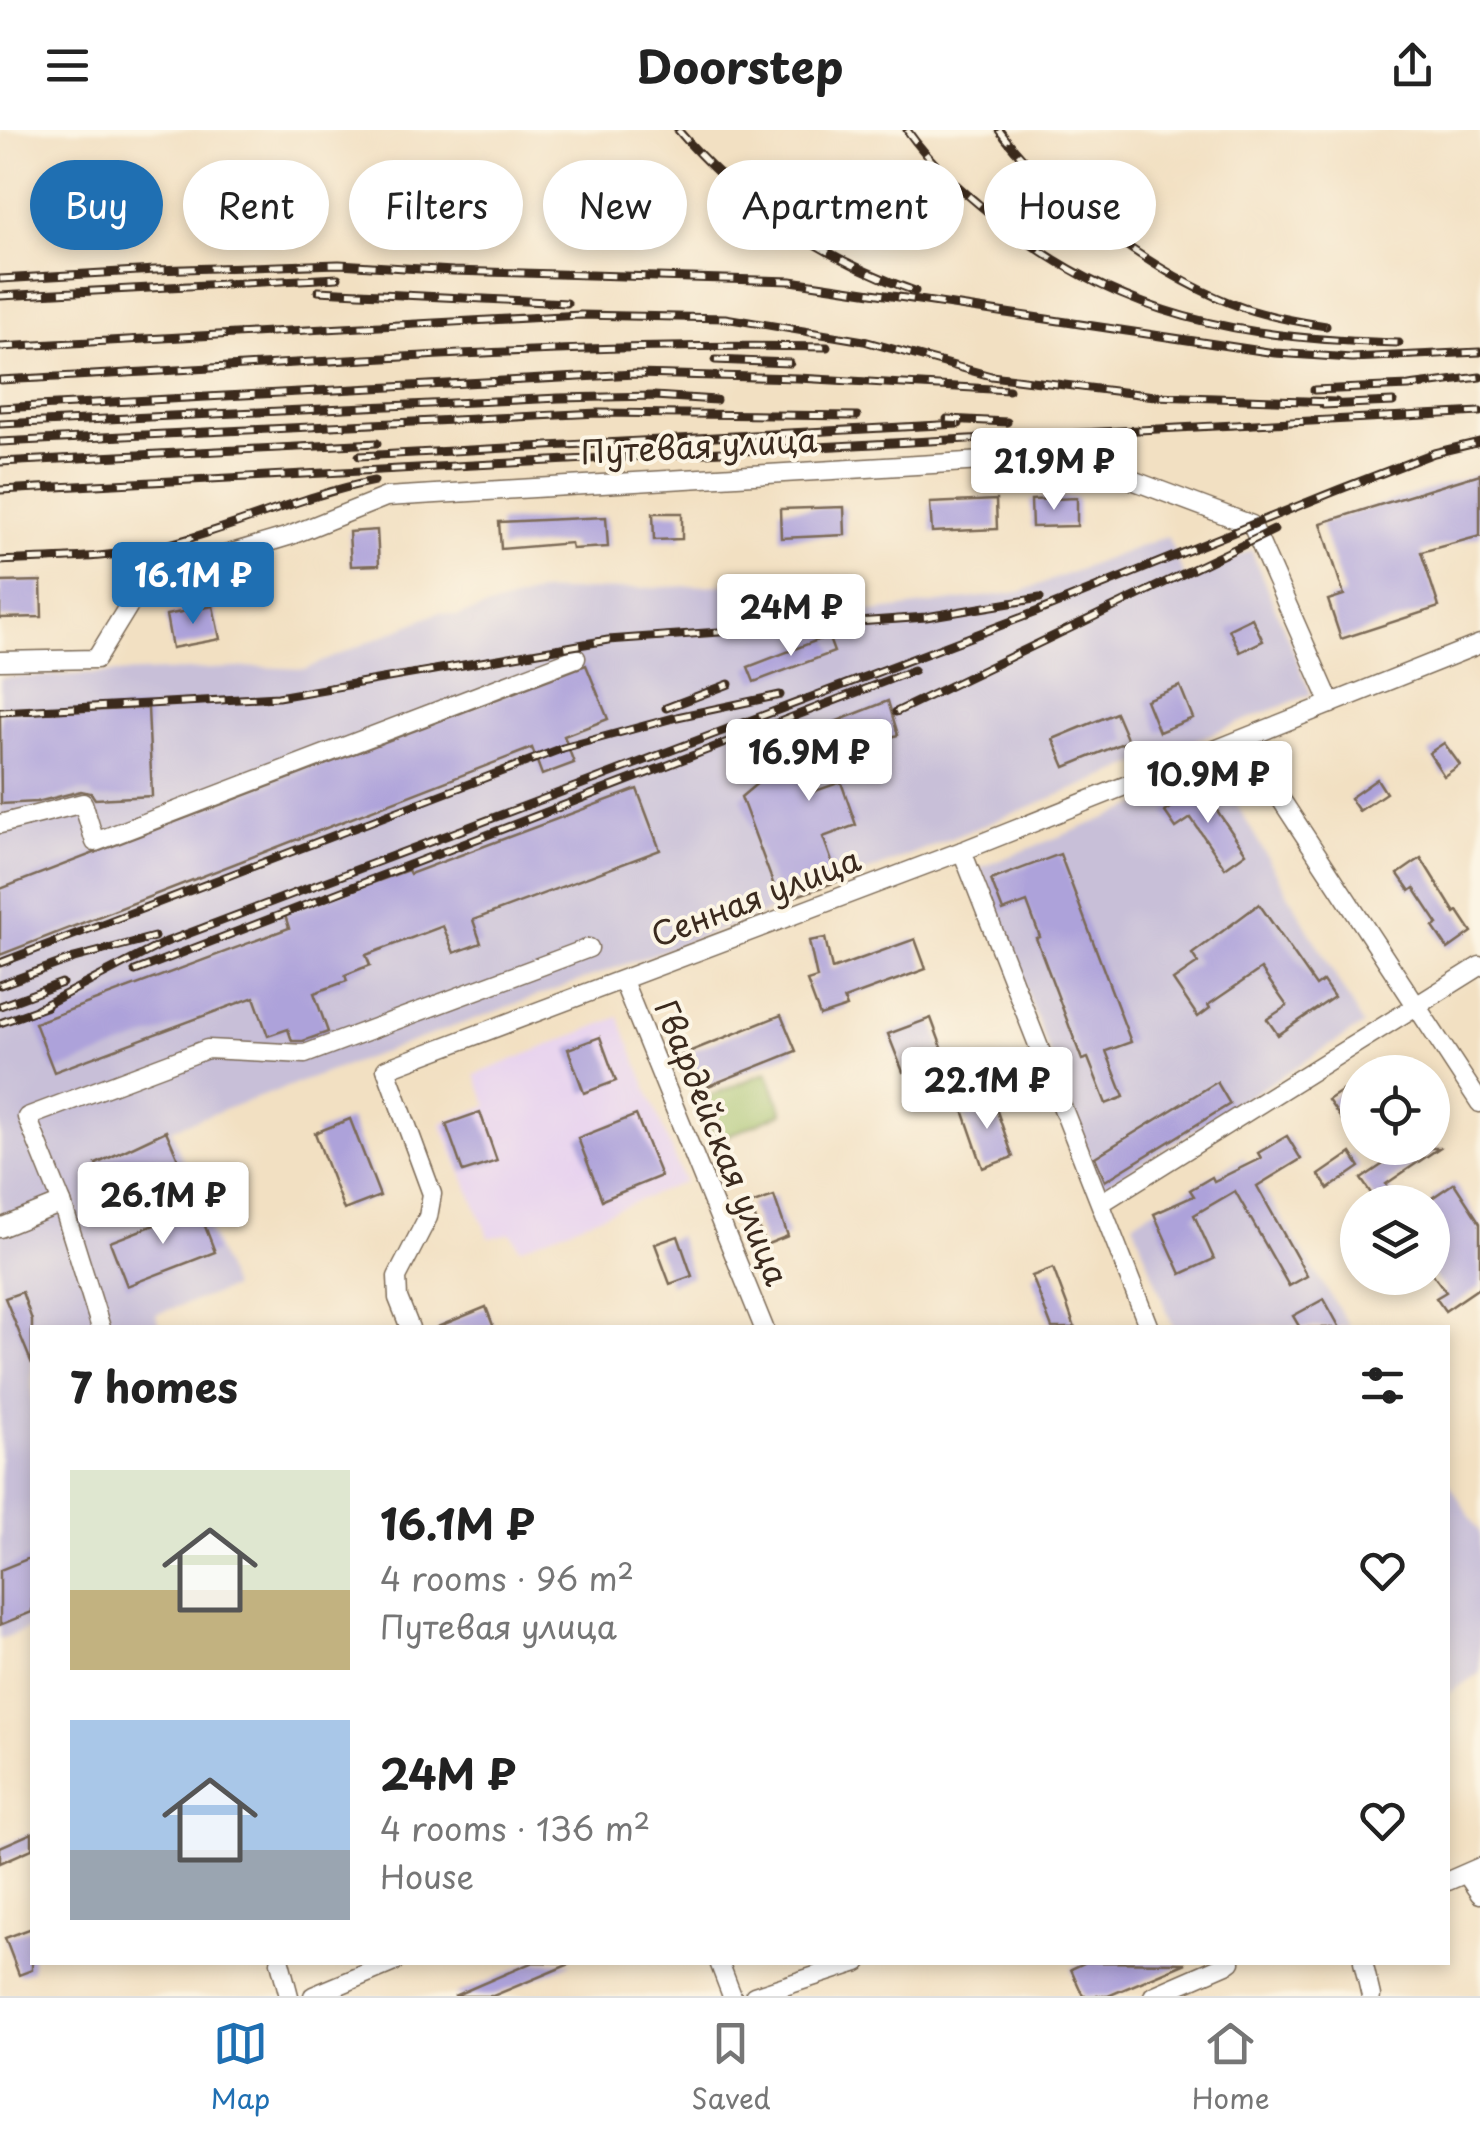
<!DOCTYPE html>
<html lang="en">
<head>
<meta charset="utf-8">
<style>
	:root { --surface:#fff; --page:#f2f2f2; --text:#222; --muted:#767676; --line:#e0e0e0; --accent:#1f6fb2 }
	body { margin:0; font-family:"Playpen Sans",sans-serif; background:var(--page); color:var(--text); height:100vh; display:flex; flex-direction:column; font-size:38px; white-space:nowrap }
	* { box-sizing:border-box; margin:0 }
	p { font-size:32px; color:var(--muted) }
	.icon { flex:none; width:55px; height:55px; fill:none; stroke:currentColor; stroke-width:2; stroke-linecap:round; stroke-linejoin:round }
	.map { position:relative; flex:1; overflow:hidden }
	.side { position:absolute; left:30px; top:1195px; width:1420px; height:640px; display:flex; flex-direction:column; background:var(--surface); border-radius:0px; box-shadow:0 5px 15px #0003 }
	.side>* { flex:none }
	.top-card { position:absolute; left:30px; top:30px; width:1420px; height:90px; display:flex; gap:20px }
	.fabs { position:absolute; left:1340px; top:925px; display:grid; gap:20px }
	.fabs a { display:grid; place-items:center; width:110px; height:110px; border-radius:50%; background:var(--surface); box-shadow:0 5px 15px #0003; font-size:50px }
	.price { position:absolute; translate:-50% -85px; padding:0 22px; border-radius:10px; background:#fff; color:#222; font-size:32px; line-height:65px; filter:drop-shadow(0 2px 5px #0008) }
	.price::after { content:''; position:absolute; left:50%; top:60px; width:30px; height:22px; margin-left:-15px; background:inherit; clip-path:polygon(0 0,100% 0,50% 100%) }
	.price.selected { background:var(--accent); color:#fff }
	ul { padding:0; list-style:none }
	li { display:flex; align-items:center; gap:30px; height:250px; padding:0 40px }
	li span { display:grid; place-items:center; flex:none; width:280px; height:200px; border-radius:0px; color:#555 }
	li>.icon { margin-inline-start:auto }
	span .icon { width:120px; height:120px; fill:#fffc; stroke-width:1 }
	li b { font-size:42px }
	h2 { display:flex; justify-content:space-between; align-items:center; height:120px; padding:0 40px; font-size:42px }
	.chip { padding:0 35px; border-radius:45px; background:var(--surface); box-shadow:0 5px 15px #0003; font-size:35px; line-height:90px }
	.chip.selected { background:var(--accent); color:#fff }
	header { display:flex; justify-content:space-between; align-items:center; height:130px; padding:0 40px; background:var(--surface); font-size:45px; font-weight:700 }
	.tab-bar { display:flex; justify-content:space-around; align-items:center; height:140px; border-top:2px solid var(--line); background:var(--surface); font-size:28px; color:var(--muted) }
	.tab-bar a { display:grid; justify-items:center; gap:5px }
	.tab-bar .selected { color:var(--accent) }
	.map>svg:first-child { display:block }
</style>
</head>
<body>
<header><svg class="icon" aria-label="menu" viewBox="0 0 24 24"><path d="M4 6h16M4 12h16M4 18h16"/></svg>Doorstep<svg class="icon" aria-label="share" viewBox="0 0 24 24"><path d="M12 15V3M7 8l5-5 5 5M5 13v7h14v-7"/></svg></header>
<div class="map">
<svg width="1480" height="1866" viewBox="0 0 1480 1866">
	<rect width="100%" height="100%" fill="#fcf5e5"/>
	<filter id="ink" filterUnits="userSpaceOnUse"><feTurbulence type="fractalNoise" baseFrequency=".01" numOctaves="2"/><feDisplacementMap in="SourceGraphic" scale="20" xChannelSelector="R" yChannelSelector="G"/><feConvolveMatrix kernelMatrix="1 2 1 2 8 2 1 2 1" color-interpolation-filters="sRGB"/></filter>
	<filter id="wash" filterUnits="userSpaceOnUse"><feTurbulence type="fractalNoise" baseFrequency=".0048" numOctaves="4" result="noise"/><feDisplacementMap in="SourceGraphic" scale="40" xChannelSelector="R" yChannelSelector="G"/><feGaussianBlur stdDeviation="2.25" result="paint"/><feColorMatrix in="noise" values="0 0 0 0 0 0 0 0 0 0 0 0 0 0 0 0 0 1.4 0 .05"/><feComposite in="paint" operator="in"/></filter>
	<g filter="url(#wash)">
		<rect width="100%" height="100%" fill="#f2e0c2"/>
		<polygon fill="#e7d2ef" points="619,887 684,1052 520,1118 511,1103 489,1108 441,993 488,976 475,945"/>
		<g fill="#c8bfd8">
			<polygon points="1167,406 1186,450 1251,420 1311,564 747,790 171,999 232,1158 156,1184 159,1197 32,1198 32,1498 0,1509 0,548 259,537 305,539 440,482 457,486 542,462 817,451 873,482 1020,462"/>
			<polygon points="1219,643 1363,895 1101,1058 980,738"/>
			<polygon points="1243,1027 1350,1197 1173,1197 1133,1092"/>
			<polygon points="1448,1351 1480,1403 1480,1543 1448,1564"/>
		</g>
		<polygon fill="#a2bf66" stroke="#6e7442" stroke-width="2.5" points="767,942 783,983 717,1010 700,970"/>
		<g id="blocks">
			<g fill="#ada2da">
				<polygon points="1480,344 1480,406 1421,422 1439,477 1341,509 1328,470 1344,465 1321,393"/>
				<polygon points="1077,368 1077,396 1032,397 1031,370"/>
				<polygon points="996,370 997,399 932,402 930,373"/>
				<polygon points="844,377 845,405 781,408 780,379"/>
				<polygon points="653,383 682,383 682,409 654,410"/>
				<polygon points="606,387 608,417 572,419 571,413 501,419 499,392"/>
				<polygon points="377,400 379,435 351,436 349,402"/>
				<polygon points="41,451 42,487 0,488 0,452"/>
				<polygon points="213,476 220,509 172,518 166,485"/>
				<polygon points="1252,488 1263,511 1240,522 1229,499"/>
				<polygon points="828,506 834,522 754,552 748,537"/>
				<polygon points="586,535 608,589 564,606 574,633 542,645 532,618 0,825 0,759"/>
				<polygon points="1180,556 1193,588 1159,602 1146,570"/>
				<polygon points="888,571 898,605 797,636 807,664 841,652 856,695 823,707 839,751 780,772 741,667 766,646 792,636 784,612"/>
				<polygon points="148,578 152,666 95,669 91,663 81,661 37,672 1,674 0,585"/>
				<polygon points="1116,583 1128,611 1065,637 1053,609"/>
				<polygon points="1444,613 1460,635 1444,646 1429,623"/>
				<polygon points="1377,649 1386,663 1359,681 1350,668"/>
				<polygon points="1201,657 1246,723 1225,738 1191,688 1176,698 1165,682"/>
				<polygon points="637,659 660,720 473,790 481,813 454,823 443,796 366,825 370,835 345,845 347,851 314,863 328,902 303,911 292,911 288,899 268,906 254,867 54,942 35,893 289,798 285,785 408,740 410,744"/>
				<polygon points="1060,724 1131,912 1106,921 1124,967 1106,974 1088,928 1082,930 1036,808 1040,807 1027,772 1003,781 991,750"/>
				<polygon points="1421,728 1455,783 1458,781 1472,802 1448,819 1433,797 1438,794 1414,758 1410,761 1398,744"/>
				<polygon points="1259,774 1316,856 1323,851 1334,867 1278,905 1267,889 1287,876 1261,839 1208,875 1210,878 1198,887 1173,850 1198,833 1192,824"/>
				<polygon points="825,808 832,839 915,809 926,839 844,869 847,877 820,886 807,851 817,848 809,811"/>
				<polygon points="781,885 796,921 696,961 681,925"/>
				<polygon points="931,888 945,926 903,942 888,904"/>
				<polygon points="600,907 616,951 584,963 568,919"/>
				<polygon points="1358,950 1358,1013 1328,970"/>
				<polygon points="1217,952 1230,974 1105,1051 1095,1027"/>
				<polygon points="992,967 1013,1027 983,1038 962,977"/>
				<polygon points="480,982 497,1031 463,1042 446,994"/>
				<polygon points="636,985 661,1046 602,1070 578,1008"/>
				<polygon points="350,989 380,1066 344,1080 315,1003"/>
				<polygon points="166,1001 182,1038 106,1067 96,1034"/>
				<polygon points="1287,1006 1301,1029 1257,1056 1307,1146 1289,1156 1235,1061 1194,1085 1214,1129 1181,1144 1154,1084 1194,1066 1190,1060 1212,1047 1214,1051 1261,1028 1258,1023"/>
				<polygon points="1407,1018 1439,1018 1386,1054 1399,1072 1377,1072 1361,1049"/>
				<polygon points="1351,1023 1360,1037 1328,1059 1319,1045"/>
				<polygon points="1454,1053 1480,1093 1480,1157 1445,1181 1436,1168 1446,1162 1432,1143 1432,1068"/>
				<polygon points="774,1066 788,1106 765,1115 750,1074"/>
				<polygon points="198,1078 215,1122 127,1156 110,1112"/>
				<polygon points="678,1106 692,1146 670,1154 655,1114"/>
				<polygon points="1053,1138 1067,1175 1075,1198 1052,1198 1032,1146"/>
				<polygon points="22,1162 32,1190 32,1234 5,1168"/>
				<polygon points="1324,1169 1340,1198 1300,1198 1293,1186"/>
				<polygon points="486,1177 494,1198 437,1198 437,1197"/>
				<polygon points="32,1427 32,1482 0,1495 0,1440"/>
				<polygon points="32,1703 32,1719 0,1733 0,1717"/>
				<polygon points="32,1798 32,1840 19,1845 5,1808"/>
				<polygon points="533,1832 572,1833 493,1866 454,1866"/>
				<polygon points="1086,1832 1186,1833 1108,1866 1083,1866 1071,1839"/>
			</g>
		</g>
	</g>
	<g filter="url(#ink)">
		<use href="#blocks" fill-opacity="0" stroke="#7b6a57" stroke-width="2.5"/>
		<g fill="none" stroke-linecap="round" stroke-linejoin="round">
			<g stroke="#7b6a57" stroke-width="21">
				<g id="minor">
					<polyline points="0,531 96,529 145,449 289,406 386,367 1068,326 1252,395 1331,574"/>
					<polyline points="1242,610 1480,973"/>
					<polyline points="0,694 83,673 95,712 576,528"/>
					<polyline points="962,721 1149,1198"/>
					<polyline points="623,851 764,1198"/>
					<polyline points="1101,1073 1480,836"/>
					<polyline points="0,1098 62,1073"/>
					<polyline points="101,1198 62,1073 27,987 207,919 305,924 589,818"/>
					<polyline points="410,1198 398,1168 397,1147 428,1087 432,1064 386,939 962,721 1480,514"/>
					<polyline points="1467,1745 1480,1764"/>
					<polyline points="1448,1751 1480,1737"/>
					<polyline points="280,1832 289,1866"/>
					<polyline points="719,1832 732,1866"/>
					<polyline points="1363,1832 1371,1866"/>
					<polyline points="313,1866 394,1832"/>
					<polyline points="754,1866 858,1832"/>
					<polyline points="1153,1866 1231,1832"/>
				</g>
			</g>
			<use href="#minor" stroke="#fff" stroke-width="18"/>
			<g stroke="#3b2a1e" stroke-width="9">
				<g id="rail">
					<path d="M678,0C739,72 825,130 915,161"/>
					<path d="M907,0C930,33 962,61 993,86C1118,188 1242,209 1399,213"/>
					<path d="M999,0C1049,68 1165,151 1244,178C1271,187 1299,192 1326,196"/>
					<polyline points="0,149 155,140 339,134 453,141 791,151 1275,223 1352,228 1480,222"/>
					<polyline points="318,161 567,173"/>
					<polyline points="0,166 338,148"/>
					<polyline points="0,217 581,185 725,188 864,211 991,246 1155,266 1336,272"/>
					<polyline points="715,230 790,233"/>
					<path d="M0,250C275,236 551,212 827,217"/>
					<polyline points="1314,260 1409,256 1480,247"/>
					<polyline points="1323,275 1393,272"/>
					<polyline points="0,278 635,244 798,248 1009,260"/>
					<polyline points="947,289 1007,292"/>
					<polyline points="0,294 559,268 654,266 716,270"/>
					<polyline points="0,312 598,283 857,286"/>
					<polyline points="359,326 959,294"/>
					<polyline points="0,332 377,313"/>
					<polyline points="0,360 1480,282"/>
					<path d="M0,431C51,428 104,429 153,418C228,401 299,366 374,351"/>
					<polyline points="666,578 729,554"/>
					<polyline points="0,582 278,567 608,510 926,487 1040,468"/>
					<polyline points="896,582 1274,400"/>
					<polyline points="0,833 563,618 677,587 780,565"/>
					<polyline points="135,841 914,540"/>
					<polyline points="0,855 74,828 154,807"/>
					<polyline points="0,876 62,853"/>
					<polyline points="37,879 166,812 1036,482 1338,360 1434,323 1480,312"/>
					<polyline points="0,893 47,876"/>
				</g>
			</g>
			<use href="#rail" stroke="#fcf5e5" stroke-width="5" stroke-dasharray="15" stroke-linecap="butt"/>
		</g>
	</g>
	<g text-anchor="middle" stroke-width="8" stroke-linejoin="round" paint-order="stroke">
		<g font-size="32" fill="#3b2a1e" stroke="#fcf5e5">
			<text transform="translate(699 317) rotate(-3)" y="11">Путевая улица</text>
			<text transform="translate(756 768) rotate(-21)" y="11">Сенная улица</text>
			<text transform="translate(721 1013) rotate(68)" y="11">Гвардейская улица</text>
		</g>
	</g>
</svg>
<div class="fabs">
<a><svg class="icon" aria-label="locate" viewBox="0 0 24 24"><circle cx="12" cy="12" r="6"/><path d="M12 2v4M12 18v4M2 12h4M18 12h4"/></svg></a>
<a><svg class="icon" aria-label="layers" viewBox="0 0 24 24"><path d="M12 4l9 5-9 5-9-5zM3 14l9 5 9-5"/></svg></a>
</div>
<b class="price" style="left:1054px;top:383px">21.9M ₽</b>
<b class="price selected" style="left:193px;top:497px">16.1M ₽</b>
<b class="price" style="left:791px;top:529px">24M ₽</b>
<b class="price" style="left:809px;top:674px">16.9M ₽</b>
<b class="price" style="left:1208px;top:696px">10.9M ₽</b>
<b class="price" style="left:987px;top:1002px">22.1M ₽</b>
<b class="price" style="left:163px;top:1117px">26.1M ₽</b>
<div class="top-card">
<a class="chip selected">Buy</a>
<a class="chip">Rent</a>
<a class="chip">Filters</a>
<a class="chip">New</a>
<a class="chip">Apartment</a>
<a class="chip">House</a>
</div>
<section class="side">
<h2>7 homes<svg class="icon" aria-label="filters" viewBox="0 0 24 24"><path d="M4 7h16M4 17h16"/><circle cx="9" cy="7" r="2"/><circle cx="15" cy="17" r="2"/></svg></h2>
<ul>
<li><span style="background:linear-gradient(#dfe7d0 60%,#c2b280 0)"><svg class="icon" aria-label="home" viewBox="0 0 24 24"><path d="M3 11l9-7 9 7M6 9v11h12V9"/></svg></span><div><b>16.1M ₽</b><p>4 rooms · 96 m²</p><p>Путевая улица</p></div><svg class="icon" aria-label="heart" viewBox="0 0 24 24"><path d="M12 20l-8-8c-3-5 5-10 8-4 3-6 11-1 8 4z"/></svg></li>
<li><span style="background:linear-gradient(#a9c7e8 65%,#9aa5b1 0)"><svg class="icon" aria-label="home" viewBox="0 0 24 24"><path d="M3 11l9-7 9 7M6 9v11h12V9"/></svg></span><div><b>24M ₽</b><p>4 rooms · 136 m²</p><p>House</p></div><svg class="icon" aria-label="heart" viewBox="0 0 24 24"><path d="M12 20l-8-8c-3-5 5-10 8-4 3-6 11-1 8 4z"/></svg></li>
</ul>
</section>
</div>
<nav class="tab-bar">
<a class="selected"><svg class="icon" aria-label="map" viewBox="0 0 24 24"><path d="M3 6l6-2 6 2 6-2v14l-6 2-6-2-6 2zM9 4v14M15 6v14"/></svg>Map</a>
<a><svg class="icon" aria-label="saved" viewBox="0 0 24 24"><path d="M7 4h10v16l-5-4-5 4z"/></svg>Saved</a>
<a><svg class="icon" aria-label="home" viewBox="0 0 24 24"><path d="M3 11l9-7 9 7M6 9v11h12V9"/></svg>Home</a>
</nav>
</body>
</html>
